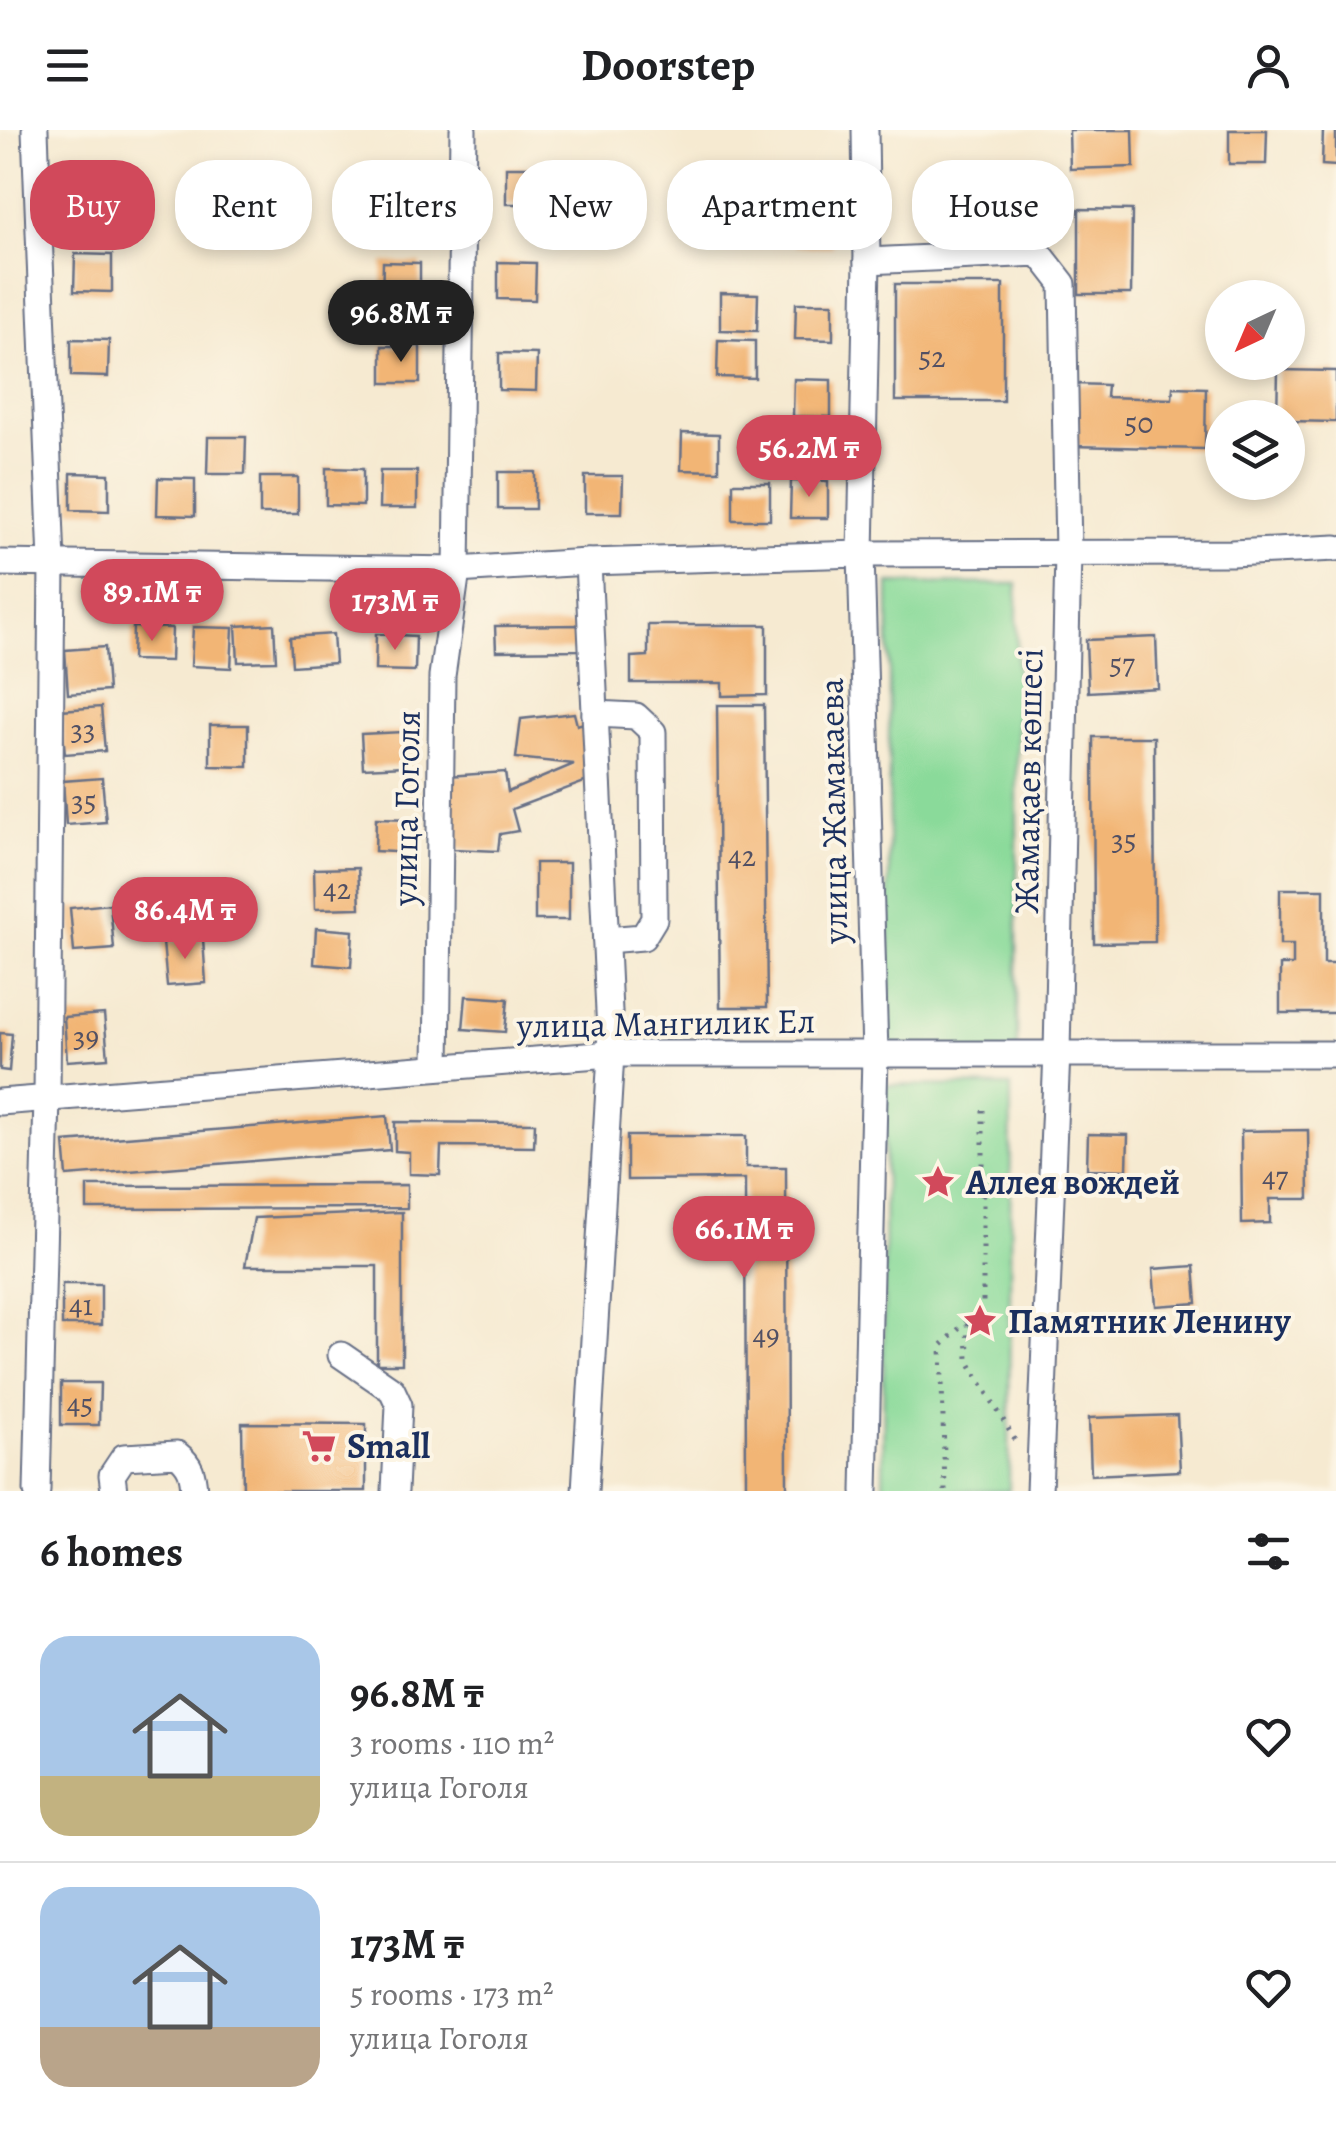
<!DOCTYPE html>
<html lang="en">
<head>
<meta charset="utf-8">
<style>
	:root { --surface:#fff; --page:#f2f2f2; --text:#202124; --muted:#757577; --line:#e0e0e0; --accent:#d1495b }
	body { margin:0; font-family:Alegreya,serif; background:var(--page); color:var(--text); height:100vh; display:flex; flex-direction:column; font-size:38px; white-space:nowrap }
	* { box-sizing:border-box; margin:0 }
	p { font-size:32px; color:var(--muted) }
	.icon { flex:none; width:55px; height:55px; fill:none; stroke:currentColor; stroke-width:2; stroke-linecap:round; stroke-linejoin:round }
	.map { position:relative; height:1361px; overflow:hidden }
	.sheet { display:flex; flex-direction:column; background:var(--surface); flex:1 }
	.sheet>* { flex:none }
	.hud { position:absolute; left:30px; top:30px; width:1278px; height:90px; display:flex; gap:20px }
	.needle { width:65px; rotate:224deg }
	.buttons { position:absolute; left:1205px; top:150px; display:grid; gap:20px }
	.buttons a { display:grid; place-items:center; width:100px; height:100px; border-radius:50%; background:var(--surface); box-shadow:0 5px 15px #0003; font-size:50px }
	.price { position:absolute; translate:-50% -85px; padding:0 22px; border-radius:35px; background:var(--accent); color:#fff; font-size:32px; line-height:65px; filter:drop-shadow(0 2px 5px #0008) }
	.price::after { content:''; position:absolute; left:50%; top:60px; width:30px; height:22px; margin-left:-15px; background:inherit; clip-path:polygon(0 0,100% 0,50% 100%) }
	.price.active { background:#222; color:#fff }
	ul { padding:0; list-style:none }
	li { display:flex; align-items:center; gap:30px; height:250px; padding:0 40px }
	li+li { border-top:2px solid var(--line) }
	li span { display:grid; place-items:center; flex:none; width:280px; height:200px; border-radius:30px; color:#555 }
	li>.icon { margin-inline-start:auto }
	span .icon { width:120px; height:120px; fill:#fffc; stroke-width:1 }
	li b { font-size:42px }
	h2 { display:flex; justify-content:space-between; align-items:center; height:120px; padding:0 40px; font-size:42px }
	.pill { padding:0 35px; border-radius:40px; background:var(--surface); box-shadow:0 5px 15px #0003; font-size:35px; line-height:90px }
	.pill.active { background:var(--accent); color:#fff }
	header { display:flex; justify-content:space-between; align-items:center; height:130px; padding:0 40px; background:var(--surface); font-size:45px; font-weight:600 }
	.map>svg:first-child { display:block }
</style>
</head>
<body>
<header><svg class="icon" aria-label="menu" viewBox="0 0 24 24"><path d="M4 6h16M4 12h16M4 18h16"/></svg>Doorstep<svg class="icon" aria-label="person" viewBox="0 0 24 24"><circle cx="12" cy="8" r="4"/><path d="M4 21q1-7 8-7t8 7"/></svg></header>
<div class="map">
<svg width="1336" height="1361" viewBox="0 0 1336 1361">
	<rect width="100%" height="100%" fill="#fcf5e5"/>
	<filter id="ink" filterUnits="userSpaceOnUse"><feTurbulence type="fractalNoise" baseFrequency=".01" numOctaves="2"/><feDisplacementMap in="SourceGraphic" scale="20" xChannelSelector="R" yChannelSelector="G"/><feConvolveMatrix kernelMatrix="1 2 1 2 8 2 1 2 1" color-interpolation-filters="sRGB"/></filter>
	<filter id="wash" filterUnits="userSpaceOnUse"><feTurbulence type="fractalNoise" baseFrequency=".0048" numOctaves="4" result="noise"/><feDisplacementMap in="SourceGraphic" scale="40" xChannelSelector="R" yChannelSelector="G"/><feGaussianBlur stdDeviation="2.25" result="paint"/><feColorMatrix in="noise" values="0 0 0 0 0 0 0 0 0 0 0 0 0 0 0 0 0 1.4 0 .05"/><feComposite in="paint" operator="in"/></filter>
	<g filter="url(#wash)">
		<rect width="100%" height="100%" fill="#f6ead1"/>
		<g fill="#8ada9a" stroke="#52847c" stroke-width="2.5">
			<polygon points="889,453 1017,454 1017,928 889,928"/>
			<polygon points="885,955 1011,956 1009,1361 883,1361"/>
		</g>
		<g id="blocks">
			<g fill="#f2b574">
				<polygon points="1069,0 1133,0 1134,37 1070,39"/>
				<polygon points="1229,0 1267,0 1266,34 1229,34"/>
				<polygon points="1323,0 1336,0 1336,36 1322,35"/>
				<polygon points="550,32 587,32 587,69 549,69"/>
				<polygon points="78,33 116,34 115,71 78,70"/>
				<rect x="506" y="37" width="37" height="37"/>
				<polygon points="356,53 394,53 393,90 356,90"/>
				<polygon points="259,64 297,64 296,101 259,101"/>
				<polygon points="795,79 833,80 832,117 795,116"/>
				<polygon points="1079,79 1132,80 1131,164 1079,164"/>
				<polygon points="75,124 112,125 112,162 74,161"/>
				<polygon points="383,132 420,133 420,169 382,169"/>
				<polygon points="498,132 536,133 535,170 498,169"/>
				<rect x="895" y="154" width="108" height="117"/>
				<polygon points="720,163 758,164 757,201 720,200"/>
				<polygon points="796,173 833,173 833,210 795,209"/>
				<polygon points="71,209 109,210 108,247 71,246"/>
				<polygon points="718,210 755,211 755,248 717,247"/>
				<rect x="382" y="216" width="38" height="37"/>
				<polygon points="499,223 537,224 536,261 499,260"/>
				<polygon points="1278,240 1336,241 1336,292 1288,291 1288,288 1277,288"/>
				<polygon points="794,249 831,250 831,287 793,286"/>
				<polygon points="1073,254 1107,255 1106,267 1172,269 1173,257 1206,258 1205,319 1071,316"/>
				<polygon points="795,297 832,298 832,335 794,334"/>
				<polygon points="682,303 719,304 719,341 681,340"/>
				<polygon points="208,307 246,307 245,344 207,344"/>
				<polygon points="326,338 363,339 363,376 326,375"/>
				<polygon points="380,341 417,341 417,378 379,378"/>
				<rect x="498" y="342" width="37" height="37"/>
				<polygon points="71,343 109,344 109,381 71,380"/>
				<polygon points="585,346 623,346 622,383 585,383"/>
				<rect x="260" y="347" width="38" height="37"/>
				<polygon points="158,348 195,349 195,386 157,385"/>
				<polygon points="791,351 828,351 828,388 790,388"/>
				<rect x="733" y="353" width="37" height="37"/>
				<polygon points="274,494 276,531 238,532 236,496"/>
				<polygon points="580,495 581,520 496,521 495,496"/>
				<polygon points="648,495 767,495 767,565 722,566 722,553 631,553 631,527 648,526"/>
				<polygon points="133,497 172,498 171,531 132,530"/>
				<polygon points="193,497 233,498 231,538 191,536"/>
				<polygon points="333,504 335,533 292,536 290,507"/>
				<polygon points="376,504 416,506 415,541 375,540"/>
				<polygon points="1156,507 1158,558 1088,562 1086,510"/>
				<polygon points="105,517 108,561 68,564 65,520"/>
				<polygon points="717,575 764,575 767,877 720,877"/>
				<polygon points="101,577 105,621 65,624 61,580"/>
				<polygon points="574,583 577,595 591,591 590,650 512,679 518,701 500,704 498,721 453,719 448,646 505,642 508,662 574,634 516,628 521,589"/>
				<polygon points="210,595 248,595 248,637 210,636"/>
				<polygon points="403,602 405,636 363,638 361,604"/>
				<polygon points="1093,607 1154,607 1155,812 1094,813"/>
				<polygon points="102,648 106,692 66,695 63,651"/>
				<polygon points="376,688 414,689 413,723 375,721"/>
				<rect x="535" y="733" width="34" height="57"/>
				<polygon points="358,738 360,778 315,779 314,739"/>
				<polygon points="1280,759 1324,759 1324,834 1336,834 1336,883 1280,883 1280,835 1293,835 1293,815 1280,815"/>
				<polygon points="110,774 114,819 74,822 70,778"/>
				<polygon points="316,798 353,801 351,837 314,834"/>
				<polygon points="203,809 206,853 167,856 163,812"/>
				<polygon points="466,866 508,869 505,902 463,899"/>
				<polygon points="104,884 108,928 67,931 64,887"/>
				<polygon points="0,903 12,904 9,941 0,940"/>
				<polygon points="387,986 390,1020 67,1046 64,1012"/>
				<polygon points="395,992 535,993 534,1017 441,1016 440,1045 409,1044 409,1022 395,1021"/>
				<polygon points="1308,1000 1309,1069 1270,1069 1270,1093 1242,1094 1241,1001"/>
				<polygon points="1088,1004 1128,1005 1127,1040 1087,1039"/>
				<polygon points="627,1006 746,1006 746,1037 786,1037 787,1361 746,1361 745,1049 627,1050"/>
				<polygon points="407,1055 407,1078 87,1079 87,1056"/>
				<polygon points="402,1082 402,1234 377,1234 377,1136 245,1136 254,1088"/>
				<polygon points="1194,1136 1197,1173 1156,1176 1153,1139"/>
				<rect x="62" y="1154" width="39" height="41"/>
				<polygon points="61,1253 100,1253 99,1295 61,1295"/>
				<polygon points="1177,1285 1180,1341 1091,1345 1089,1288"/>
				<polygon points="242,1293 366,1294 366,1361 243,1361"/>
			</g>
		</g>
	</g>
	<g filter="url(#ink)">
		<use href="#blocks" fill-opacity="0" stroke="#687086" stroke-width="2.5"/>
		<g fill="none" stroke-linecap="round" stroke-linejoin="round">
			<g stroke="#687086" stroke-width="29">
				<g id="minor">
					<polyline points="35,0 52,433 47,967 37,1361"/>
					<polyline points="867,131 1039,123 1063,154 1068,423 1057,922 1039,1361"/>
					<polyline points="0,433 457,440 588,432 861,424 1231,423 1336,418"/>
					<polyline points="595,584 636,586 653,602 654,789 643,807 606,810"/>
					<polyline points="437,937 442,546 457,440 463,0"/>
					<polyline points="0,972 611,924 1336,924"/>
					<polyline points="341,1225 392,1260 399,1275 395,1361"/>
					<path d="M114,1361L112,1345L124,1327L177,1324C191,1335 193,1344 194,1361"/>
					<polyline points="585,1361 611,924 588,432"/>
					<polyline points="865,1361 875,924 861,424 867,131 865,0"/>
				</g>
			</g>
			<g stroke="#687086" stroke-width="5" stroke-dasharray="2.5 8" stroke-linecap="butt">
				<polyline points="983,980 983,1175 967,1191 968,1230 1016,1312"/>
				<polyline points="945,1361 941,1216 967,1191"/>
			</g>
			<use href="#minor" stroke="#fff" stroke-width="25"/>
		</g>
	</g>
	<defs>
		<g id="sight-bare" transform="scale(2.7)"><path d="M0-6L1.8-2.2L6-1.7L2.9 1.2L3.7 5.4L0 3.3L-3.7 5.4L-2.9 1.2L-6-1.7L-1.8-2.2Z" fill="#d1495b" stroke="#fcf5e5" stroke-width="2.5" paint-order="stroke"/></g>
		<g id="supermarket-bare" transform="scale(2.7)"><path d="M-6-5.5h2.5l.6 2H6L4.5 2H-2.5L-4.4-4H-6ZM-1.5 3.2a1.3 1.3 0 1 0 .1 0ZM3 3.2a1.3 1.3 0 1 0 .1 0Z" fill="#d1495b" stroke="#fcf5e5" stroke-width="2.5" paint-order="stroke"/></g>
	</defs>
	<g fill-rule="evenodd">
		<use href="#sight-bare" x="938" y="1052"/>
		<use href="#sight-bare" x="980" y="1191"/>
		<use href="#supermarket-bare" x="319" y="1316"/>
	</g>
	<g text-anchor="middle" stroke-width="8" stroke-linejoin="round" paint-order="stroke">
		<g font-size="30" fill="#515064">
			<text x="932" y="237">52</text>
			<text x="1139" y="303">50</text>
			<text x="1122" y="544">57</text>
			<text x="83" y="610">33</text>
			<text x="84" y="681">35</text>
			<text x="1124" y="720">35</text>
			<text x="742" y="736">42</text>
			<text x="337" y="769">42</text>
			<text x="86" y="917">39</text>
			<text x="1275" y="1057">47</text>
			<text x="81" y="1185">41</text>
			<text x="766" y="1215">49</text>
			<text x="80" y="1284">45</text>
		</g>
		<g font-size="35" fill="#1b2f5e" stroke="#fcf5e5">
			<text transform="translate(1028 651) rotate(-89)" y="12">Жамақаев көшесі</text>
			<text transform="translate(406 678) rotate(-89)" y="12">улица Гоголя</text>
			<text transform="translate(833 681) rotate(-91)" y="12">улица Жамакаева</text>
			<text transform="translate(666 893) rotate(-1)" y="12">улица Мангилик Ел</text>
		</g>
		<g font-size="35" font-weight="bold" fill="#1b2f5e" stroke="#fcf5e5" text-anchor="start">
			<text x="966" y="1064">Аллея вождей</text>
			<text x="1008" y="1203">Памятник Ленину</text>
			<text x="347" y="1328">Small</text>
		</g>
	</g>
</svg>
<div class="buttons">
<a><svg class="needle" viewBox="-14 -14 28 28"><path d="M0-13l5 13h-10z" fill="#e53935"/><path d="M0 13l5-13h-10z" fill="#757577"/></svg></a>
<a><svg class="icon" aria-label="layers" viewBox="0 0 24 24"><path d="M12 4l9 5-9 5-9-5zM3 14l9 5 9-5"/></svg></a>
</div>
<b class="price active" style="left:401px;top:235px">96.8M ₸</b>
<b class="price" style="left:809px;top:370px">56.2M ₸</b>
<b class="price" style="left:152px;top:514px">89.1M ₸</b>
<b class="price" style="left:395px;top:523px">173M ₸</b>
<b class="price" style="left:185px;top:832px">86.4M ₸</b>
<b class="price" style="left:744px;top:1151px">66.1M ₸</b>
<div class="hud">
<a class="pill active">Buy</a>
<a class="pill">Rent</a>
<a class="pill">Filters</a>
<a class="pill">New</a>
<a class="pill">Apartment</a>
<a class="pill">House</a>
</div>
</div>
<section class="sheet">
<h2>6 homes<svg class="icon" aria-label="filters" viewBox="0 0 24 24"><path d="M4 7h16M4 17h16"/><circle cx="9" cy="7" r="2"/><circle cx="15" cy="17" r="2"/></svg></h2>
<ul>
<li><span style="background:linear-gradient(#a9c7e8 70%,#c2b280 0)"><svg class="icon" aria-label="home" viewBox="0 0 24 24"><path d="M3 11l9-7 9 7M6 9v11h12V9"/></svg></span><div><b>96.8M ₸</b><p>3 rooms · 110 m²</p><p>улица Гоголя</p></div><svg class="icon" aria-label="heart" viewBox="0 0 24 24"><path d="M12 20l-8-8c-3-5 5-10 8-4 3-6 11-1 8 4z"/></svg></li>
<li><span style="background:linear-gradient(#a9c7e8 70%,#b9a48a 0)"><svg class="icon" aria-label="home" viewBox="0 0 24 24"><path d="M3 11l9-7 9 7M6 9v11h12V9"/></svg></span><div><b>173M ₸</b><p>5 rooms · 173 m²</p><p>улица Гоголя</p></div><svg class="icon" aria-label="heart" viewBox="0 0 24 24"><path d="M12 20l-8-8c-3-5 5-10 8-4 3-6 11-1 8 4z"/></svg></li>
</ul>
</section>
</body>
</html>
